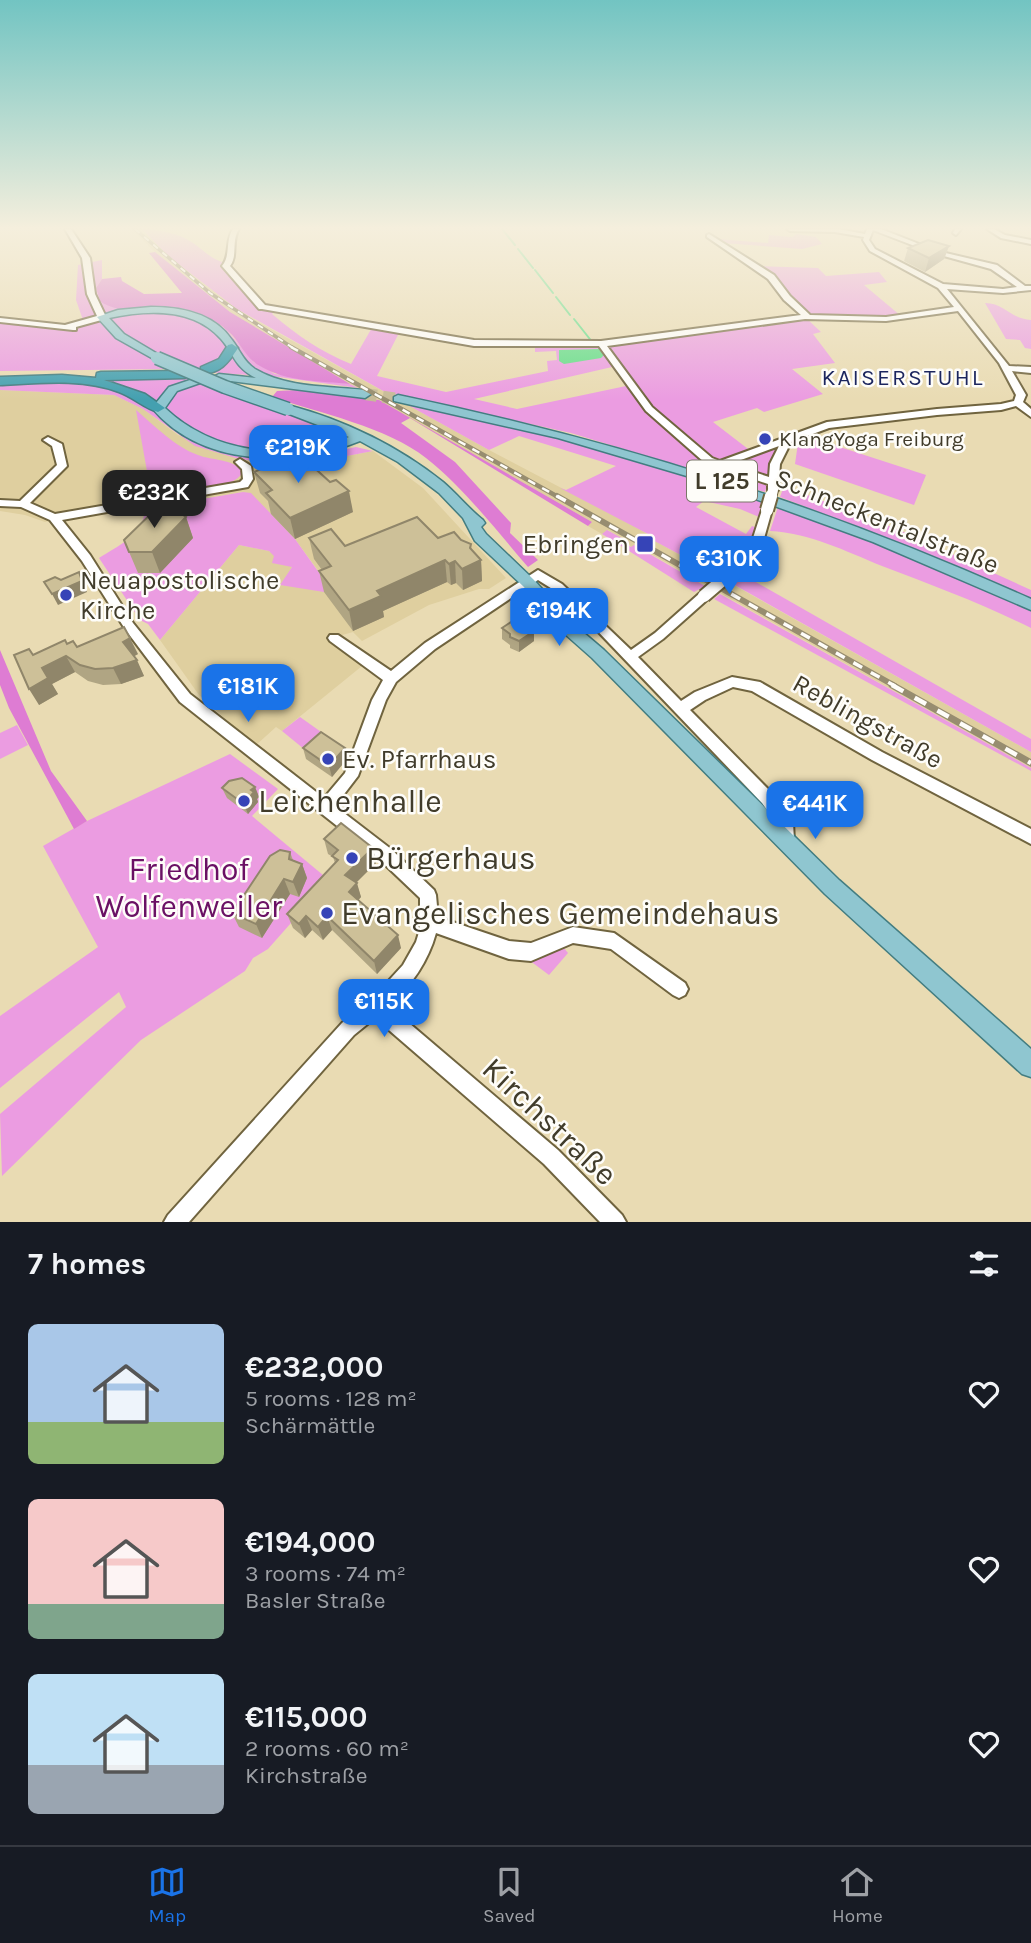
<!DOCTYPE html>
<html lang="en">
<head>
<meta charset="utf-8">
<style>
	:root { --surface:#171b24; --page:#242831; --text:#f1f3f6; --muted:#9ea1a6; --line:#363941; --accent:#1a73e8 }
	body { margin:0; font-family:Karla,sans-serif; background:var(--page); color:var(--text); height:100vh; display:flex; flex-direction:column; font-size:26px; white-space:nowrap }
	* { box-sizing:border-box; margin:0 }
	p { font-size:23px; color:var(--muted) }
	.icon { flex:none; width:38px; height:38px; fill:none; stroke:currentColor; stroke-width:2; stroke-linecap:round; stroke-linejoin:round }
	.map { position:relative; height:1222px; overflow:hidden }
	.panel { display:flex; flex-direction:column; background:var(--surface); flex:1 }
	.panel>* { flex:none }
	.price { position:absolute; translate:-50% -60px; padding:0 16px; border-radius:14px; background:var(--accent); color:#fff; font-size:23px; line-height:46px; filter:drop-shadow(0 2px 4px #0008) }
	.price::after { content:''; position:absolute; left:50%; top:42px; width:21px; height:16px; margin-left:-10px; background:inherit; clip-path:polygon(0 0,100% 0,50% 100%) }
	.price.current { background:#222; color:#fff }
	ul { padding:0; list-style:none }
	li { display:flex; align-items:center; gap:21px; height:175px; padding:0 28px }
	li span { display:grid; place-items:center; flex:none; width:196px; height:140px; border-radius:10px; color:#555 }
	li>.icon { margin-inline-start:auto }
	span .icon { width:84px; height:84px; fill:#fffc; stroke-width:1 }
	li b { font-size:30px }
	h2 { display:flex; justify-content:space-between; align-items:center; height:84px; padding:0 28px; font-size:30px }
	.menu { display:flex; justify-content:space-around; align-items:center; height:98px; border-top:2px solid var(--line); background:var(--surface); font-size:19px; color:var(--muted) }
	.menu a { display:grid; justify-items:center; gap:4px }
	.menu .current { color:var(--accent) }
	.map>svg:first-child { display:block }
</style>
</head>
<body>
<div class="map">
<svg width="1031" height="1222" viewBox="0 0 1031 1222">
	<rect width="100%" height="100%" fill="#e9dbb3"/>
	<g fill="#dfcf9f">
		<polygon points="131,229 142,229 168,256 237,309 273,330 489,450 632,525 649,535 648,537 1031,752 1031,768 635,545 632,547 627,544 628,542 608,530 602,534 588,526 592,522 308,360 230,312 155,252"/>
		<polygon points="0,390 114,395 143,409 178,435 239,459 295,466 373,451 423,488 506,578 489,589 479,589 429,605 362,641 353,632 335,637 367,662 282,731 276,727 255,746 199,695 160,640 239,545 269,551 292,567 281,585 330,587 295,539 251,494 243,492 144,509 137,507 61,517 45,522 25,515 0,511"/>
	</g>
	<g fill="#eb9ce1" fill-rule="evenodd">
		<path d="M142,229C159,229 182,234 196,245C207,254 216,262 230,264L231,270L263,303L474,341L600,343L801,315L773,286L774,284L751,266L818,268L826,276L879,272L887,282L864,285L901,316L806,318L821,332L813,334L835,363L792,369L823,394L764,412L757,408L713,422L752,452L778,446L765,492L571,433L385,392L237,309L168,256ZM275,311L373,326L351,364C321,352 297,335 272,314ZM400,331L473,344L535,346V352L556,351L557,360L547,361L548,371L446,392L377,376ZM612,367L626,386L517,409L474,399Z"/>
		<polygon points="797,234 816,237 822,244 802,249 723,243 717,239 768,243 769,235 792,237"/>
		<polygon points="102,260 102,279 96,288 100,301 192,311 226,329 254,362 275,374 350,384 358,388 279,377 205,372 164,354 152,360 171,369 0,371 0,318 54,325 83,320 76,300 78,265"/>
		<path d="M985,303C1005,303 1010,319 1031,320V349L1025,348L1020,340L1006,339Z"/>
		<polygon points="114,378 192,378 194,379 168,389 157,403 142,393 109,383 108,380"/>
		<polygon points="63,382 114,388 152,409 179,433 215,449 291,458 311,457 356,447 373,451 295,466 239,459 195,446 143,409 114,395 0,390 0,384"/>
		<path d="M200,382L313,423L328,431V438C297,464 178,445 165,403L175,390Z"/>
		<polygon points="406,404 556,435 763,499 759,517 740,509 704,501 696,507 746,534 752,526 757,528 742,555 718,575 647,537 648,534 560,488 566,490 616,466 519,436 489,450"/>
		<path d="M136,410C155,426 175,447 198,455C213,461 232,458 243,472C232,492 174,495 152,499Z"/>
		<polygon points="806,436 926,475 914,505 795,464 798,443"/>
		<polygon points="784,486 897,529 1031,590 1031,602 892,540 780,497"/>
		<path d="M243,492L251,493L295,539L330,588L324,592L280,585L292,567L272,563L274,556L269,551L239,545L160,640L148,624L140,620L99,558C116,547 147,533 144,509Z"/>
		<path d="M779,504L916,558L1031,609V628C983,604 932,585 882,566C845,551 810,533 770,531Z"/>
		<polygon points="607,530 629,542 627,544 631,547 634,545 705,586 694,592 602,534"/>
		<polygon points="740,573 1031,739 1031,752 731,583"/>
		<polygon points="720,594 1031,768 1031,771 714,599"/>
		<polygon points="300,717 324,734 304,749 282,731"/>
		<polygon points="17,725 28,745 0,759 0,733"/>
		<polygon points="230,754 278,789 252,816 329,880 268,949 253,958 245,971 141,1040 2,1176 0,1114 126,1007 119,992 0,1088 0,1016 98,947 43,846 87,821"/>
		<polygon points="563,947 568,953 549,975 525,957"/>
	</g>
	<g fill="#de7cd3">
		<path d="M155,252L230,312L350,384C322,381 286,382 260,366C247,359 241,345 232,335C220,322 205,316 190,311C161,302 124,319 100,301L96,288L102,279L121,277L122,281L144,294L182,293L149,253Z"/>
		<path d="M298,390L379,400L592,522L588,526L410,418L401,423L455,462L511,523L510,533L538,560L528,567C496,530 464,488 426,458C389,428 317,412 272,397L277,391Z"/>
		<polygon points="0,650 51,771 87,821 74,829 9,708 0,685"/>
	</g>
	<polygon fill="#62dc88" points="599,349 604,355 601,358 564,364 559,361 559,350"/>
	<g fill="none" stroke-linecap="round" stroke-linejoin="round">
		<g stroke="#62dc88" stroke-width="2">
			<polyline points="502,229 515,245"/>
			<polyline points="518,249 533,268"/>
			<polyline points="535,270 553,293"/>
			<polyline points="556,297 570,315"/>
			<polyline points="574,319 593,343"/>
		</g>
		<polyline stroke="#c7bb98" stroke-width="12" stroke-dasharray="12 6" stroke-linecap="butt" points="365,394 398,399"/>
		<g stroke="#70643f" stroke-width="4">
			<g id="minor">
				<polygon points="65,229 71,229 90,258 95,294 106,317 105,319 76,327 76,330 73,330 0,322 0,318 65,325 97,316 87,294 82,258"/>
				<path d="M233,229H239C231,241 238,256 230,266L265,305L474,340L601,341L801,315L784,300L768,279L707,237V235L709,234L774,275L790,296L810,315L886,317L954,307L938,288L870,251L863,240L864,237L835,232L790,231L787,229H838L865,234L867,229H881L937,251L997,265L1025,286H1031V290L1003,293L947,289L1009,366L1031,367V373L1012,371L1026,395L1023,402L1031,409V417L1016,406L1001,410L937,415L829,428L791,442L780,464L778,490L773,493L768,490V484L704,462L646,411L599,346H474L262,309H259L222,266C231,256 225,240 233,229ZM873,230L933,253L991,269L1017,287L1003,289L943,284L875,249L869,240ZM958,311L999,363L1016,395L1014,401L1001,404L937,409L827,422L720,461L712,458L652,407L607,346L805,319L886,321ZM779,446L770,464L769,477L730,464Z"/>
				<polygon points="955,229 961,229 956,235 953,233"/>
				<polygon points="987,229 994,229 1005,235 1031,240 1031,244 1001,238"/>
				<path d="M48,437L62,444L67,466L30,503L55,514L240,482L243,479L242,469L235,462L240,459L251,466L253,479L248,487L62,520L90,555L133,623L190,694L324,798L345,773L372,700L383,680L330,641L328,638L330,635H338L391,671L425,643L538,570L562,584L631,650L655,633L700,593H708L710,596L708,599L663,639L638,657L681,701L695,692L732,677L760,682L882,752L1031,829V844L872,760L752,691L733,687L705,700L690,710L772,793L790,817L793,822L794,841L792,846L786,848L780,846L778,841L777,824L762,803L587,620L554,590L538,580L435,649L396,682L386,700L358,776L335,806L391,849L434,890L436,895L438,917L509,941L531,943L573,927L614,933L685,983L688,989L685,995L679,998L673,995L611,949L573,943L531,961L509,959L436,933C428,962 411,986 389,1006L558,1150L622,1215L626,1222H600L544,1164L375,1018L354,1035L189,1222H164L168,1215L342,1023L381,989L403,965L416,942L420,929V898L379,859L180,702L125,629L82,561L50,520L21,507L0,506V500L20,501L57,465L52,446L43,440Z"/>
				<polygon points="767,507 772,510 763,542 736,575 728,575 726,572 728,569 752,541 762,510"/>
			</g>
		</g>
		<g stroke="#437d81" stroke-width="3">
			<g id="major">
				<path d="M151,307C181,307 214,313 232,340C240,350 243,361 255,369C287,388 329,386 365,390L371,394L365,398L215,379L213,377L219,374L256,378C234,367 235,355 221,339C193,307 146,310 109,318L124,334L161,356V360L157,361L116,338L97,317L118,310Z"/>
				<path d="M196,378L200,379V383L177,391L165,408C214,454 287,462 349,437L284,412V406L288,405C344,420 398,446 443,482C457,494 469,509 483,520L485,523L481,527L486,534L533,579L577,627L604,650L839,880L1031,1049V1077L1022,1074L825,894L592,658L566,635L523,586L475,541L463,518L439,493L398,462L360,441C294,468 201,467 152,408L169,387Z"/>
				<path d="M398,395C622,442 822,505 1031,599V610L873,542L717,485L558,438L394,401V397Z"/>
			</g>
		</g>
		<g stroke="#437d81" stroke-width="3">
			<g id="highway">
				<path d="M232,344L238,348C229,362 219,375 201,373V367L219,359L228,345Z"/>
				<path d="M181,371L187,375L185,378L104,380L145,394L165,408L158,412C144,408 133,397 119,392C83,378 39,383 0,385V377L62,375L96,378L97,373L101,372Z"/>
			</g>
		</g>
		<use href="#minor" fill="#fff" fill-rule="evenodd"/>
		<use href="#major" fill="#8fc6d0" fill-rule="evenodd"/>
		<use href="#highway" fill="#44a0b0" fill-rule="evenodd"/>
		<g stroke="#978d70" stroke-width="3.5">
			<polyline id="rail-far3" points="135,229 210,293 293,348"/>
		</g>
		<g stroke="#978d70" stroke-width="4.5">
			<polyline id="rail-far2" points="291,347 560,498"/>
		</g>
		<g stroke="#978d70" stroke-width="6">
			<polyline id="rail-far1" points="557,496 895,686"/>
		</g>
		<g stroke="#978d70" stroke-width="7">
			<polyline id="rail" points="892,685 1031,763"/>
		</g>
		<use href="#rail-far3" stroke="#fefdf9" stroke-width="2" stroke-dasharray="6" stroke-linecap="butt"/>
		<use href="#rail-far2" stroke="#fefdf9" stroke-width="2.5" stroke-dasharray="8" stroke-linecap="butt"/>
		<use href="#rail-far1" stroke="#fefdf9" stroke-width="3.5" stroke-dasharray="10" stroke-linecap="butt"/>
		<use href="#rail" stroke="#fefdf9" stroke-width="4.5" stroke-dasharray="13" stroke-linecap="butt"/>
		<g stroke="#70643f" stroke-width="12" stroke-linecap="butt">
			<polyline id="minor-bridge-far1" points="771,498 773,490"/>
		</g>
		<g stroke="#70643f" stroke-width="16" stroke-linecap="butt">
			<g id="minor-bridge">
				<polyline points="767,510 771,496"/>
				<polyline points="704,596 732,572"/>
			</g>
		</g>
		<g stroke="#437d81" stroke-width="15" stroke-linecap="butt">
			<polyline id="major-bridge" points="157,358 225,387 288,409"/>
		</g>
		<use href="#minor-bridge-far1" stroke="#fff" stroke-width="10"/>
		<use href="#minor-bridge" stroke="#fff" stroke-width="12"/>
		<use href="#major-bridge" stroke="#8fc6d0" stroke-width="12"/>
	</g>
	<g fill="#b0a583">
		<polygon points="949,246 944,259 925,272 904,261 908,248"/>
		<polygon points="254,472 353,512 295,539 271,514 268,501 260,493"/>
		<polygon points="178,508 179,512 186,517 193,538 160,573 138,573 124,540"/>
		<polygon points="309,538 345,546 438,538 461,540 471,544 471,550 481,560 482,581 463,590 456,583 451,585 447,582 383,611 384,617 353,631 324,592 319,571 322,570 314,559"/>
		<polygon points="502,628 534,631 534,641 519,652 510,648 510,645 502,639"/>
		<polygon points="67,644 77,647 138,654 134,656 144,676 121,684 103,685 88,681 75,672 52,684 58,694 39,705 33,655"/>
		<polygon points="303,748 345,748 347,759 332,777 306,759"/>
		<polygon points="255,787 259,797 257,799 258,802 248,814 227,798 222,788"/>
		<polygon points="324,839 376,863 356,882 361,897 358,900 401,948 377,974 332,930 323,940 312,930 305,938 293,928 287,914 335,863 333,857 328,854"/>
		<polygon points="290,852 293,860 302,864 307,878 299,897 290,894 262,938 239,927 232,913"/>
	</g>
	<g fill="#90866a">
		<polygon points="949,246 944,259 925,272 929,258"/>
		<polygon points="349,491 353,512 295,539 290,518"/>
		<polygon points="178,508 182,520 186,517 193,538 160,573 152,552"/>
		<polygon points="471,544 472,564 481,560 482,581 463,590 462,569"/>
		<polygon points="445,560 447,582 383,611 384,617 353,631 349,610 377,591"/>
		<polygon points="455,561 456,583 451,585 449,564"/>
		<polygon points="79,572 87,592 58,605 52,594"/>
		<polygon points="534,631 534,641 519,652 519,641"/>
		<polygon points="130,638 138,654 131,658 123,642"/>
		<polygon points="66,656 75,672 52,684 58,694 39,705 29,689 42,668"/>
		<polygon points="137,660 144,676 121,684 113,668"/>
		<polygon points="345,748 347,759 332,777 329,766"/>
		<polygon points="255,787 259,797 257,799 258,802 248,814 244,804 251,790"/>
		<polygon points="373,848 376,863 350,889 345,875"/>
		<polygon points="302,864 307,878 299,897 293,882"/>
		<polygon points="284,879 290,894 262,938 256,924"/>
		<polygon points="357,883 361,897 353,906 349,892"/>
		<polygon points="306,916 312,930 305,938 299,924"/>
		<polygon points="327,916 332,930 323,940 318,927"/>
		<polygon points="398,935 401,948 377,974 374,961"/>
	</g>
	<g fill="#cdc098" stroke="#90866a" stroke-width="2">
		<polygon points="928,240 949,246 929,258 908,248"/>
		<polygon points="298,453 330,482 336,480 349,491 290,518 266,493 272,490 254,472"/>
		<polygon points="160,505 178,508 176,510 186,517 152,552 129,552 124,540"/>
		<polygon points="417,517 438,538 454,532 461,540 471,544 470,548 481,560 462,569 455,561 449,564 445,560 377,591 381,596 349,610 319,571 331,566 309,538 331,529 345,546"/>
		<polygon points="79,572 82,581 52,594 44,582 55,577 61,580"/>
		<polygon points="517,618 534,631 519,641 510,637 510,634 502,628"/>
		<polygon points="124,627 130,638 123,642 137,660 113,668 95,669 80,665 66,656 42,668 48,678 29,689 14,655 29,649 33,655 65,640 67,644 73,641 77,647"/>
		<polygon points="321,732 345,748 329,766 303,748"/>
		<polygon points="242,778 255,787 251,790 254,792 244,804 222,788 229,781"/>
		<polygon points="341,823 373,848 345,875 357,883 349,892 398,935 374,961 327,916 318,927 306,916 299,924 287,914 338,860 332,856 338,850 324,839"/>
		<polygon points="280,850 290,852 289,859 302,864 293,882 284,879 256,924 232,913 270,856"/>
	</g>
	<linearGradient id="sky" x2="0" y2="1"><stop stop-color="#72c4c2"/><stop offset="0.57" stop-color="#f5efdd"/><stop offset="1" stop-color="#f5efdd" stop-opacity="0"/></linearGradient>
	<rect width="1031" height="400" fill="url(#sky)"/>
	<g fill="#3644b7" stroke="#fefdf9" stroke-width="2.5">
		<circle cx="765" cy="439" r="7"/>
		<rect x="636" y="535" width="18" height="18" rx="3.5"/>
		<circle cx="66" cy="595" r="7"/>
		<circle cx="328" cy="759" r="7"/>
		<circle cx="244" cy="801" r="7"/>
		<circle cx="352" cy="858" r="7"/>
		<circle cx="327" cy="913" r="7"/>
	</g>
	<g text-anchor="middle" stroke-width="5" stroke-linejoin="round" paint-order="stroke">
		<g font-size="21" fill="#413c2b" stroke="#fefdf9" text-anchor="start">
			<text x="779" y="446">KlangYoga Freiburg</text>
		</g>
		<g font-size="23" letter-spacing="2" fill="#1c265e" stroke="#fefdf9">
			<text x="903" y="385">KAISERSTUHL</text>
		</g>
		<rect fill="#fefdf9" stroke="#7a7669" stroke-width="2" x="687" y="460.5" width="70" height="41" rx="5"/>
		<g font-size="24" font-weight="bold" fill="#413c2b">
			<text x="722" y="489">L 125</text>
		</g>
		<g font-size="26" fill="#413c2b" stroke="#fefdf9">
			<text transform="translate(887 521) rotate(22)" y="9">Schneckentalstraße</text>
			<text transform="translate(868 721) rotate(29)" y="9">Reblingstraße</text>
		</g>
		<g font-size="26" fill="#413c2b" stroke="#fefdf9" text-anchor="start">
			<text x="629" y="553" text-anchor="end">Ebringen</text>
			<text x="80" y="589">Neuapostolische<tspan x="80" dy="30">Kirche</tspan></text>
			<text x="342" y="768">Ev. Pfarrhaus</text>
		</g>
		<g font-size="32" fill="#413c2b" stroke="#fefdf9" text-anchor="start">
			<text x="258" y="812">Leichenhalle</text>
			<text x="366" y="869">Bürgerhaus</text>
			<text x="341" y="924">Evangelisches Gemeindehaus</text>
		</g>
		<g font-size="32" fill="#6a1064" stroke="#fefdf9">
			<text x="189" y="880">Friedhof<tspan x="189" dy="37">Wolfenweiler</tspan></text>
		</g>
		<g font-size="32" fill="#413c2b" stroke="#fefdf9">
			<text transform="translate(550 1121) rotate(43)" y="11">Kirchstraße</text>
		</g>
	</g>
</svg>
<b class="price" style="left:298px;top:485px">€219K</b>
<b class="price current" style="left:154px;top:530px">€232K</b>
<b class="price" style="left:729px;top:596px">€310K</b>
<b class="price" style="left:559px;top:648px">€194K</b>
<b class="price" style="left:248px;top:724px">€181K</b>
<b class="price" style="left:815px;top:841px">€441K</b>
<b class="price" style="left:384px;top:1039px">€115K</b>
</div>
<section class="panel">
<h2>7 homes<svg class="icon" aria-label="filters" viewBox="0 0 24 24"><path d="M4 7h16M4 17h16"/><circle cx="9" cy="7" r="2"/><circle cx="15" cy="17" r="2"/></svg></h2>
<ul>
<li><span style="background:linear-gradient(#a9c7e8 70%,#8fb573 0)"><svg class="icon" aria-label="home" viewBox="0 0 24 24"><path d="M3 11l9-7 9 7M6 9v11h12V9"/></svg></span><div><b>€232,000</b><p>5 rooms · 128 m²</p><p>Schärmättle</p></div><svg class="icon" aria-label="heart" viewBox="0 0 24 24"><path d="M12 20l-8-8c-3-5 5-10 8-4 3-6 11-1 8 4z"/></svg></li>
<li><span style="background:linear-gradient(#f6c9c9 75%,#7fa58c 0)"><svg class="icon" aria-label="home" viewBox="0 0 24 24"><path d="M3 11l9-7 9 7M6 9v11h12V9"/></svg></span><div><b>€194,000</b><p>3 rooms · 74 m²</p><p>Basler Straße</p></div><svg class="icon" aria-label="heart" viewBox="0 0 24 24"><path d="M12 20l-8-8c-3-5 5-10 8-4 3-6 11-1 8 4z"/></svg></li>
<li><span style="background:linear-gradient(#bfe0f5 65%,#9aa5b1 0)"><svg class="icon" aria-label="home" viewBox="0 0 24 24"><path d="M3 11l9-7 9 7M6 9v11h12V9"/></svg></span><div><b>€115,000</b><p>2 rooms · 60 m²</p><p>Kirchstraße</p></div><svg class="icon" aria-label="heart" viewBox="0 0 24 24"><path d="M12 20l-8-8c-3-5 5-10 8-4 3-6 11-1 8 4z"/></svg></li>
</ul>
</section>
<nav class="menu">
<a class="current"><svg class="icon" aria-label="map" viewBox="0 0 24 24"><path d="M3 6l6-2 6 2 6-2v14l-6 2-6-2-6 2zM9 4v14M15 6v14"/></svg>Map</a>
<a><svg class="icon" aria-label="saved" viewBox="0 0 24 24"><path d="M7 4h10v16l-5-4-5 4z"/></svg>Saved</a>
<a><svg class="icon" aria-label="home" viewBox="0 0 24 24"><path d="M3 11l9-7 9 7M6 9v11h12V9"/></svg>Home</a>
</nav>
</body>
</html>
